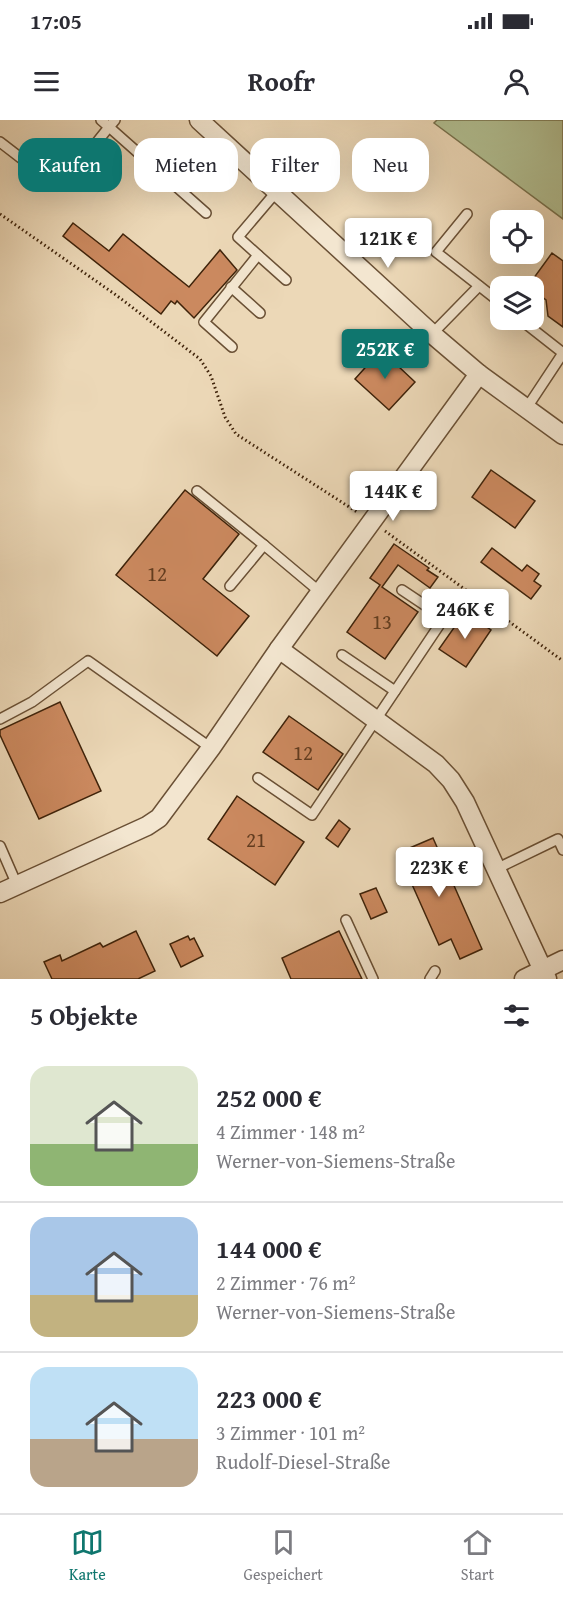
<!DOCTYPE html>
<html lang="de">
<head>
<meta charset="utf-8">
<style>
	:root { --surface:#fff; --page:#f2f2f3; --text:#2b2b33; --muted:#7c7c81; --line:#e1e1e2; --accent:#0f766e }
	body { margin:0; font-family:"Gentium Book Plus",serif; background:var(--page); color:var(--text); height:100vh; display:flex; flex-direction:column; font-size:22px; white-space:nowrap }
	* { box-sizing:border-box; margin:0 }
	p { font-size:20px; color:var(--muted) }
	.icon { flex:none; width:33px; height:33px; fill:none; stroke:currentColor; stroke-width:2; stroke-linecap:round; stroke-linejoin:round }
	.map { position:relative; height:859px; overflow:hidden }
	.sheet { display:flex; flex-direction:column; background:var(--surface); flex:1 }
	.sheet>* { flex:none }
	.top-card { position:absolute; left:18px; top:18px; width:528px; height:54px; display:flex; gap:12px }
	.tools { position:absolute; left:490px; top:90px; display:grid; gap:12px }
	.tools a { display:grid; place-items:center; width:54px; height:54px; border-radius:12px; background:var(--surface); box-shadow:0 6px 24px #0002; font-size:30px }
	.price { position:absolute; translate:-50% -51px; padding:0 14px; border-radius:6px; background:#fff; color:#222; font-size:20px; line-height:39px; filter:drop-shadow(0 2px 3px #0008) }
	.price::after { content:''; position:absolute; left:50%; top:36px; width:18px; height:14px; margin-left:-9px; background:inherit; clip-path:polygon(0 0,100% 0,50% 100%) }
	.price.on { background:var(--accent); color:#fff }
	ul { padding:0; list-style:none }
	li { display:flex; align-items:center; gap:18px; height:150px; padding:0 30px }
	li+li { border-top:2px solid var(--line) }
	li span { display:grid; place-items:center; flex:none; width:168px; height:120px; border-radius:18px; color:#555 }
	li>.icon { margin-inline-start:auto }
	span .icon { width:72px; height:72px; fill:#fffc; stroke-width:1 }
	li b { font-size:26px }
	h2 { display:flex; justify-content:space-between; align-items:center; height:72px; padding:0 30px; font-size:26px }
	.chip { padding:0 21px; border-radius:18px; background:var(--surface); box-shadow:0 6px 24px #0002; font-size:21px; line-height:54px }
	.chip.on { background:var(--accent); color:#fff }
	.status { display:flex; justify-content:space-between; align-items:center; height:42px; padding:0 30px; background:var(--surface); direction:ltr }
	.status svg { height:16px; fill:currentColor }
	header { display:flex; justify-content:space-between; align-items:center; height:78px; padding:0 30px; background:var(--surface); font-size:27px; font-weight:700 }
	.tab-bar { display:flex; justify-content:space-around; align-items:center; height:84px; border-top:2px solid var(--line); background:var(--surface); font-size:16px; color:var(--muted) }
	.tab-bar a { display:grid; justify-items:center; gap:3px }
	.tab-bar .on { color:var(--accent) }
	.map>svg:first-child { display:block }
</style>
</head>
<body>
<div class="status"><b>17:05</b><svg viewBox="0 0 49 12"><path d="M0 12V9h3v3zM5 12V6h3v6zM10 12V3h3v9zM15 12V0h3v12zM26 1h20v11H26zM47 4h2v5h-2z"/></svg></div>
<header><svg class="icon" aria-label="menu" viewBox="0 0 24 24"><path d="M4 6h16M4 12h16M4 18h16"/></svg>Roofr<svg class="icon" aria-label="person" viewBox="0 0 24 24"><circle cx="12" cy="8" r="4"/><path d="M4 21q1-7 8-7t8 7"/></svg></header>
<div class="map">
<svg width="563" height="859" viewBox="0 0 563 859">
	<rect width="100%" height="100%" fill="#ecd8b7"/>
	<filter id="stains"><feTurbulence type="fractalNoise" baseFrequency=".00333" numOctaves="4"/><feColorMatrix values="0 0 0 0 .2 0 0 0 0 .09 0 0 0 0 .02 0 0 0 .5 -.17"/></filter>
	<radialGradient id="worn" r=".72"><stop offset=".6" stop-color="#630" stop-opacity="0"/><stop offset="1" stop-color="#630" stop-opacity=".3"/></radialGradient>
	<polygon fill="#b2c093" stroke="#78724e" stroke-width="1.5" points="437,0 563,0 563,99 434,3"/>
	<g fill="#cb895f" stroke="#3f230a" stroke-width="1.5">
		<polygon points="73,103 109,131 123,114 189,167 220,130 237,150 194,198 177,181 175,184 171,181 161,194 63,116"/>
		<polygon points="552,133 563,141 563,207 548,196 546,180 534,171 534,166 528,166"/>
		<polygon points="381,230 415,262 389,290 355,259"/>
		<polygon points="491,350 535,381 515,408 472,377"/>
		<polygon points="185,370 239,414 203,459 249,496 217,536 116,455"/>
		<polygon points="394,424 429,448 427,450 438,457 430,468 398,445 382,467 418,492 385,539 347,512 380,465 370,458"/>
		<polygon points="492,428 522,451 527,445 539,454 534,461 541,466 531,479 481,442"/>
		<polygon points="465,492 491,510 466,547 439,529"/>
		<polygon points="60,582 101,671 39,699 0,615 0,610"/>
		<polygon points="289,596 343,634 318,670 263,632"/>
		<polygon points="237,676 304,722 275,765 208,719"/>
		<polygon points="339,700 350,709 338,727 326,718"/>
		<polygon points="433,718 482,829 460,839 451,819 439,825 398,733"/>
		<polygon points="376,768 387,792 371,799 360,774"/>
		<polygon points="136,811 155,851 138,859 52,859 44,842 60,835 62,841 100,823 103,827"/>
		<polygon points="339,811 362,859 291,859 282,838"/>
		<polygon points="188,816 190,820 194,818 203,836 181,847 170,824"/>
	</g>
	<g fill="none" stroke-linecap="round" stroke-linejoin="round">
		<g stroke="#6a5035" stroke-width="12">
			<g id="service">
				<polyline points="115,0 109,7 206,93"/>
				<polyline points="0,22 35,49 81,42 109,7 101,0"/>
				<polyline points="467,94 436,132 501,183"/>
				<polyline points="258,135 286,160"/>
				<polyline points="231,167 260,193"/>
				<polyline points="521,200 563,233"/>
				<polyline points="432,214 479,166"/>
				<polyline points="232,227 204,202 258,135 238,117 277,71"/>
				<polyline points="526,289 563,233"/>
				<polyline points="197,371 264,425"/>
				<polyline points="230,466 264,425 320,472"/>
				<polyline points="342,535 395,571"/>
				<polyline points="0,599 32,582 88,541 211,628"/>
				<polyline points="258,658 312,695 444,498 402,470"/>
				<polyline points="0,726 17,765"/>
				<polyline points="496,749 558,719 563,730"/>
				<polyline points="346,800 373,859"/>
				<polyline points="430,859 435,851"/>
			</g>
		</g>
		<g stroke="#6a5035" stroke-width="21">
			<g id="minor">
				<polyline points="199,0 432,214 479,254 563,315"/>
				<polyline points="279,529 436,644 451,660 465,682 547,859"/>
				<polyline points="0,773 147,706 159,698 211,628 279,529 479,254"/>
				<polyline points="524,859 563,840"/>
			</g>
		</g>
		<g stroke="#3f230a" stroke-width="3" stroke-dasharray="1.5 3" stroke-linecap="butt">
			<polyline points="0,94 116,175 200,239 211,256 225,297 236,314 357,392"/>
			<polyline points="385,411 563,541"/>
		</g>
		<use href="#service" stroke="#f3e6d0" stroke-width="9"/>
		<use href="#minor" stroke="#f3e6d0" stroke-width="18"/>
	</g>
	<g text-anchor="middle" stroke-width="4.5" stroke-linejoin="round" paint-order="stroke">
		<g font-size="21" fill="#623c1f">
			<text x="157" y="461">12</text>
			<text x="382" y="509">13</text>
			<text x="303" y="640">12</text>
			<text x="256" y="727">21</text>
		</g>
	</g>
	<rect width="100%" height="100%" filter="url(#stains)"/>
	<rect width="100%" height="100%" fill="url(#worn)"/>
</svg>
<div class="tools">
<a><svg class="icon" aria-label="locate" viewBox="0 0 24 24"><circle cx="12" cy="12" r="6"/><path d="M12 2v4M12 18v4M2 12h4M18 12h4"/></svg></a>
<a><svg class="icon" aria-label="layers" viewBox="0 0 24 24"><path d="M12 4l9 5-9 5-9-5zM3 14l9 5 9-5"/></svg></a>
</div>
<b class="price" style="left:388px;top:149px">121K €</b>
<b class="price on" style="left:385px;top:260px">252K €</b>
<b class="price" style="left:393px;top:402px">144K €</b>
<b class="price" style="left:465px;top:520px">246K €</b>
<b class="price" style="left:439px;top:778px">223K €</b>
<div class="top-card">
<a class="chip on">Kaufen</a>
<a class="chip">Mieten</a>
<a class="chip">Filter</a>
<a class="chip">Neu</a>
</div>
</div>
<section class="sheet">
<h2>5 Objekte<svg class="icon" aria-label="filters" viewBox="0 0 24 24"><path d="M4 7h16M4 17h16"/><circle cx="9" cy="7" r="2"/><circle cx="15" cy="17" r="2"/></svg></h2>
<ul>
<li><span style="background:linear-gradient(#dfe7d0 65%,#8fb573 0)"><svg class="icon" aria-label="home" viewBox="0 0 24 24"><path d="M3 11l9-7 9 7M6 9v11h12V9"/></svg></span><div><b>252 000 €</b><p>4 Zimmer · 148 m²</p><p>Werner-von-Siemens-Straße</p></div></li>
<li><span style="background:linear-gradient(#a9c7e8 65%,#c2b280 0)"><svg class="icon" aria-label="home" viewBox="0 0 24 24"><path d="M3 11l9-7 9 7M6 9v11h12V9"/></svg></span><div><b>144 000 €</b><p>2 Zimmer · 76 m²</p><p>Werner-von-Siemens-Straße</p></div></li>
<li><span style="background:linear-gradient(#bfe0f5 60%,#b9a48a 0)"><svg class="icon" aria-label="home" viewBox="0 0 24 24"><path d="M3 11l9-7 9 7M6 9v11h12V9"/></svg></span><div><b>223 000 €</b><p>3 Zimmer · 101 m²</p><p>Rudolf-Diesel-Straße</p></div></li>
</ul>
</section>
<nav class="tab-bar">
<a class="on"><svg class="icon" aria-label="map" viewBox="0 0 24 24"><path d="M3 6l6-2 6 2 6-2v14l-6 2-6-2-6 2zM9 4v14M15 6v14"/></svg>Karte</a>
<a><svg class="icon" aria-label="saved" viewBox="0 0 24 24"><path d="M7 4h10v16l-5-4-5 4z"/></svg>Gespeichert</a>
<a><svg class="icon" aria-label="home" viewBox="0 0 24 24"><path d="M3 11l9-7 9 7M6 9v11h12V9"/></svg>Start</a>
</nav>
</body>
</html>
